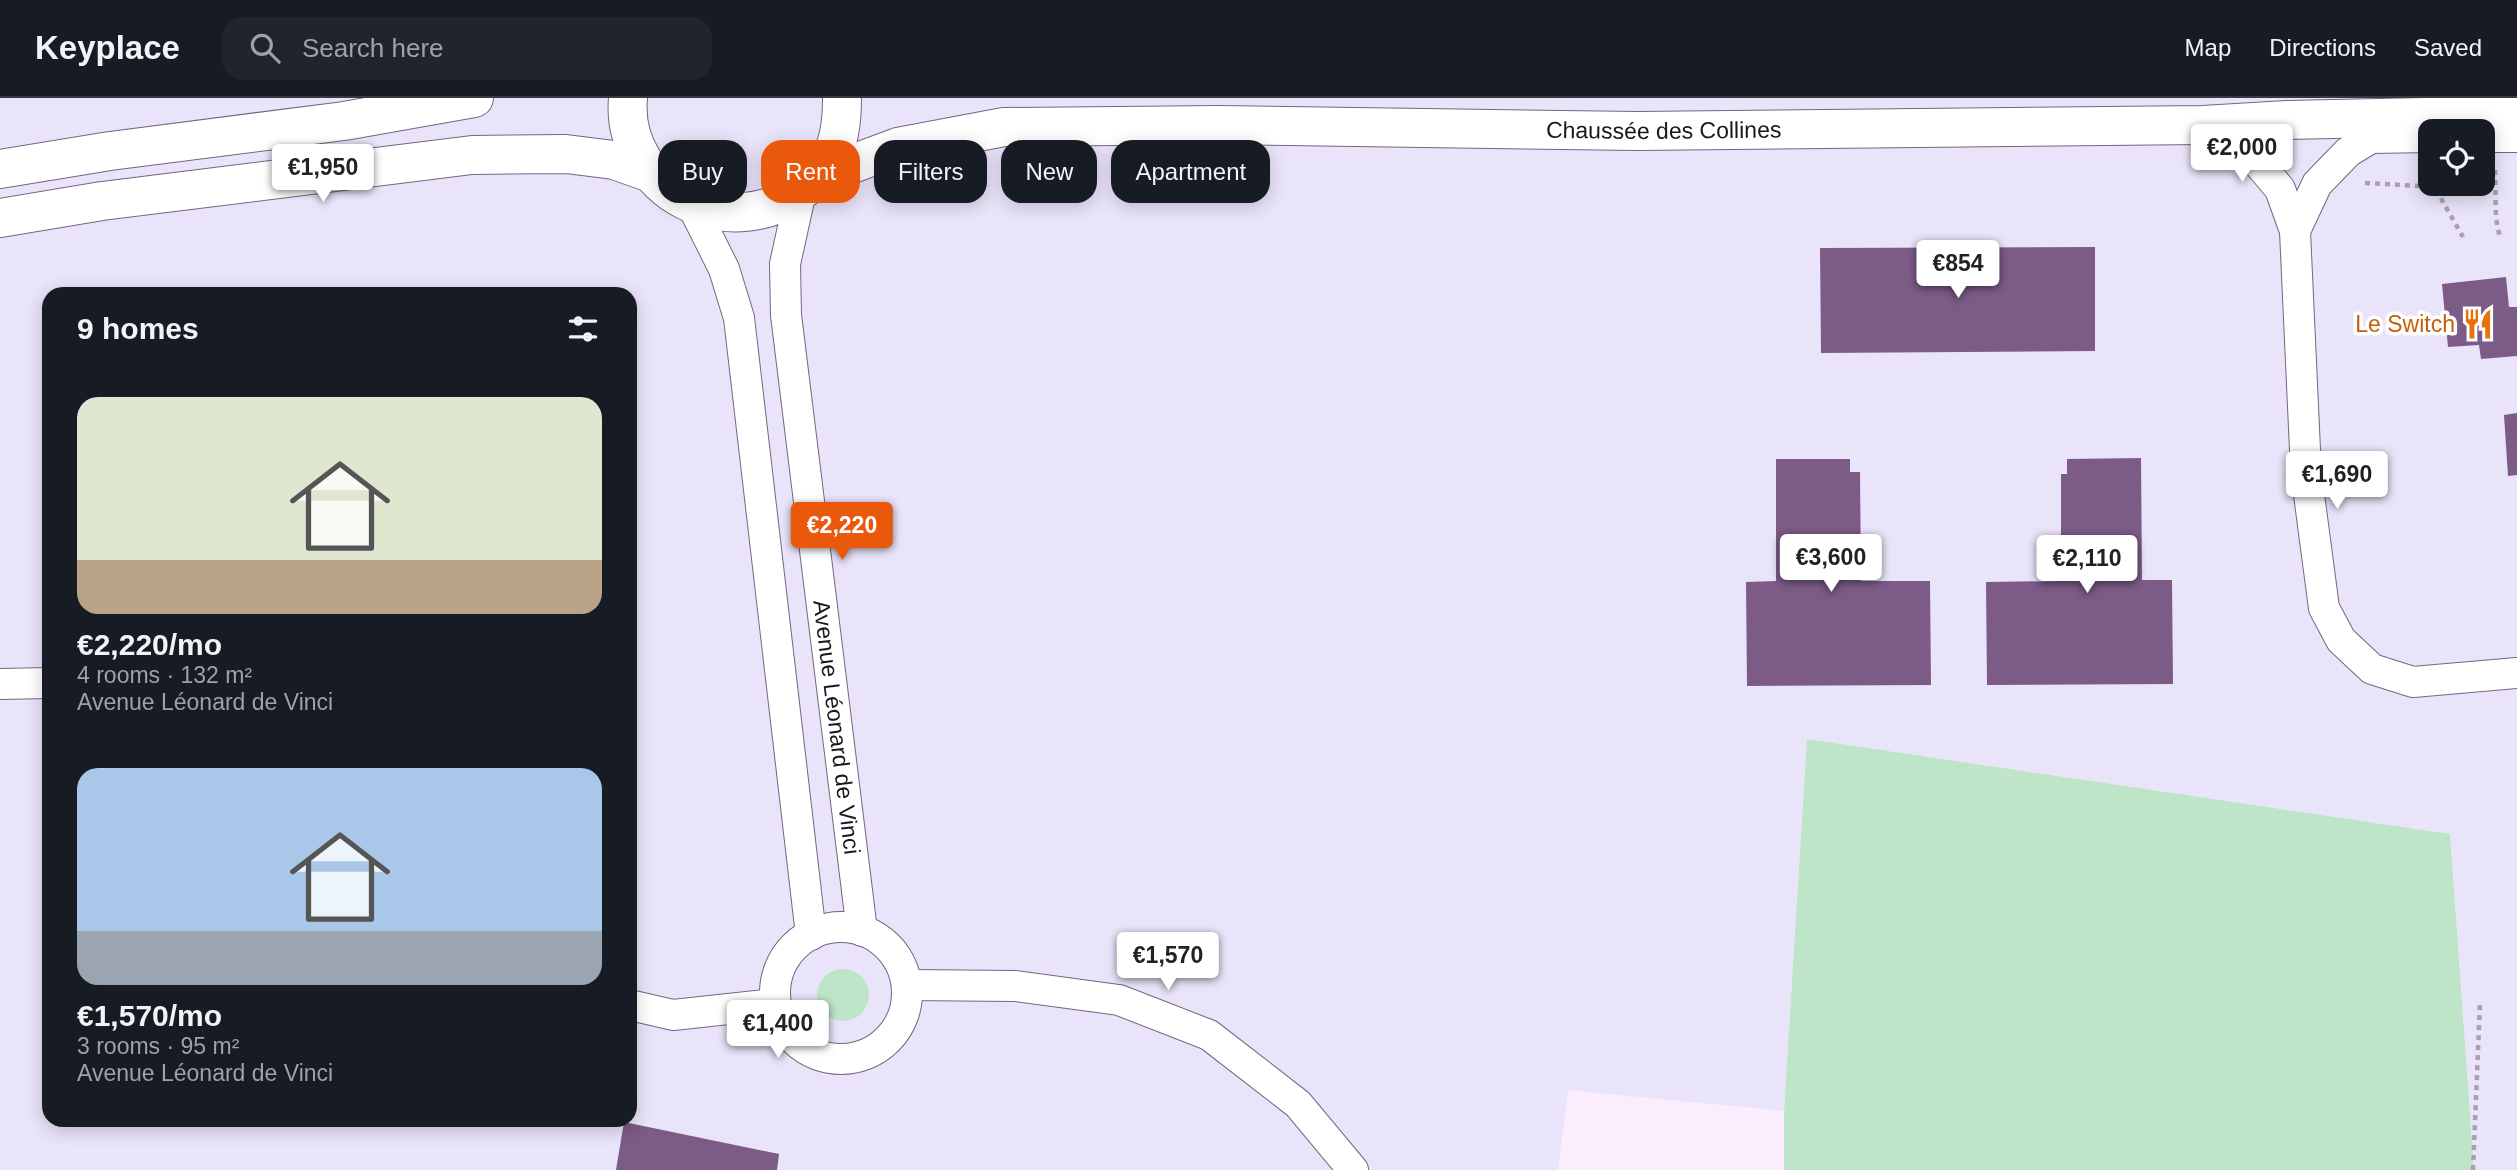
<!DOCTYPE html>
<html lang="en">
<head>
<meta charset="utf-8">
<style>
	:root { --surface:#171b24; --page:#20242c; --text:#f1f3f6; --muted:#9ea1a6; --line:#363941; --accent:#ea580c }
	body { margin:0; font-family:Helvetica,sans-serif; background:var(--page); color:var(--text); height:100vh; display:flex; flex-direction:column; font-size:26px; white-space:nowrap }
	* { box-sizing:border-box; margin:0 }
	p { font-size:23px; color:var(--muted) }
	.icon { flex:none; width:38px; height:38px; fill:none; stroke:currentColor; stroke-width:2; stroke-linecap:round; stroke-linejoin:round }
	.map { position:relative; flex:1; overflow:hidden }
	.side { position:absolute; left:42px; top:189px; width:595px; height:840px; display:flex; flex-direction:column; background:var(--surface); border-radius:21px; box-shadow:0 4px 18px #0003 }
	.side>* { flex:none }
	.hud { position:absolute; left:658px; top:42px; width:665px; height:63px; display:flex; gap:14px }
	.fabs { position:absolute; left:2418px; top:21px; display:grid; gap:14px }
	.fabs a { display:grid; place-items:center; width:77px; height:77px; border-radius:14px; background:var(--surface); box-shadow:0 4px 18px #0003; font-size:35px }
	.price { position:absolute; translate:-50% -60px; padding:0 16px; border-radius:7px; background:#fff; color:#222; font-size:23px; line-height:46px; filter:drop-shadow(0 2px 4px #0008) }
	.price::after { content:''; position:absolute; left:50%; top:42px; width:21px; height:16px; margin-left:-10px; background:inherit; clip-path:polygon(0 0,100% 0,50% 100%) }
	.price.active { background:var(--accent); color:#fff }
	ul { padding:0; list-style:none }
	li { display:grid; align-content:center; gap:14px; height:371px; padding:0 35px }
	li span { display:grid; place-items:center; height:217px; border-radius:21px; color:#555 }
	li>.icon { margin-inline-start:auto }
	span .icon { width:126px; height:126px; fill:#fffc; stroke-width:1 }
	li b { font-size:30px }
	h2 { display:flex; justify-content:space-between; align-items:center; height:84px; padding:0 35px; font-size:30px }
	.tag { padding:0 24px; border-radius:21px; background:var(--surface); box-shadow:0 4px 18px #0003; font-size:24px; line-height:63px }
	.tag.active { background:var(--accent); color:#fff }
	header { display:flex; align-items:center; gap:42px; box-sizing:border-box; height:98px; padding:0 35px; background:var(--surface); border-bottom:2px solid var(--line) }
	header strong { font-size:33px }
	nav { display:flex; gap:38px; margin-inline-start:auto; font-size:24px }
	.search { width:490px; height:63px; background:var(--page); display:flex; align-items:center; gap:18px; box-sizing:border-box; padding:0 24px; border-radius:21px; color:var(--muted); font-size:26px }
	.map>svg:first-child { display:block }
</style>
</head>
<body>
<header>
<strong>Keyplace</strong>
<div class="search"><svg class="icon" aria-label="search" viewBox="0 0 24 24"><circle cx="10" cy="10" r="6"/><path d="M15 15l6 6"/></svg>Search here</div>
<nav><a>Map</a><a>Directions</a><a>Saved</a></nav>
</header>
<div class="map">
<svg width="2517" height="1072" viewBox="0 0 2517 1072">
	<rect width="100%" height="100%" fill="#faedfe"/>
	<path fill="#eae4fa" fill-rule="evenodd" d="M0,0H2517V1072H2474L2450,736L1807,641L1784,1013L1568,992L1558,1072H0ZM2431,33H2483V86H2431ZM49,196H630V1022H49Z"/>
	<g fill="#bfe5c9">
		<polygon points="1807,641 2450,736 2474,1072 1784,1072 1784,1013"/>
		<circle cx="843" cy="897" r="26"/>
	</g>
	<g fill="#7c5b87">
		<polygon points="2095,149 2095,253 1821,255 1820,150"/>
		<polygon points="2506,179 2509,209 2517,209 2517,258 2481,261 2479,247 2448,249 2442,186"/>
		<polygon points="2517,315 2517,377 2508,378 2504,317"/>
		<polygon points="2141,360 2142,482 2172,482 2173,586 1987,587 1986,484 2061,483 2061,376 2067,376 2067,361"/>
		<polygon points="1776,361 1850,361 1850,374 1860,374 1861,483 1930,483 1931,587 1747,588 1746,484 1776,483"/>
		<polygon points="624,1024 779,1056 777,1072 616,1072"/>
	</g>
	<g fill="none" stroke-linecap="round" stroke-linejoin="round">
		<g stroke="#77657e" stroke-width="32">
			<g id="minor">
				<polyline points="2203,27 2232,42 2252,58 2280,91 2295,133 2306,374 2324,510 2341,542 2372,571 2413,584 2517,575"/>
				<polyline points="2483,39 2517,39"/>
				<path id="s1" d="M801,93L785,166L786,217L862,833"/>
				<polyline points="692,107 724,171 739,220 811,837"/>
				<polyline points="2295,133 2317,86 2348,54 2371,40 2431,39"/>
				<polyline points="0,586 49,585"/>
				<circle cx="841" cy="895" r="66"/>
				<polyline points="907,887 1016,888 1119,902 1209,937 1298,1006 1353,1072"/>
				<polyline points="630,907 673,917 775,906"/>
			</g>
		</g>
		<g stroke="#77657e" stroke-width="40">
			<g id="secondary">
				<path d="M628,0C626,22 631,43 642,61C686,136 797,131 834,52C841,36 842,18 842,0"/>
				<polyline points="0,71 110,53 344,23 474,0"/>
				<path id="s2" d="M817,79L898,49L1004,29L1219,27L1637,33L2203,27L2287,22L2517,17"/>
				<polyline points="0,120 102,103 472,57 566,56 614,62 651,75"/>
			</g>
		</g>
		<g stroke="#aa9fad" stroke-width="4.5" stroke-dasharray="5 5" stroke-linecap="butt">
			<polyline points="2495,72 2496,121 2500,140"/>
			<polyline points="2365,85 2421,88 2439,97 2463,139"/>
			<polyline points="2421,88 2426,72"/>
			<polyline points="2473,1072 2480,905"/>
		</g>
		<use href="#minor" stroke="#fff" stroke-width="30"/>
		<use href="#secondary" stroke="#fff" stroke-width="38"/>
	</g>
	<defs>
		<g id="restaurant-bare" transform="scale(2.415)"><path d="M-5-6h1v4h1v-4h1v4h1v-4h1v5L-1.5 .5V6h-2V.5L-5-1ZM5-6V6H3V1.5H1.5Q1.5-4 5-6Z" fill="#e8710a" stroke="#fff" stroke-width="2.5" paint-order="stroke"/></g>
	</defs>
	<g fill-rule="evenodd">
		<use href="#restaurant-bare" x="2478" y="226"/>
	</g>
	<g text-anchor="middle" stroke-width="7" stroke-linejoin="round" paint-order="stroke">
		<g font-size="23" fill="#1d151f" stroke="#fff">
			<text dy="8" stroke="none"><textPath href="#s2" startOffset="854">Chaussée des Collines</textPath></text>
			<text dy="8" stroke="none"><textPath href="#s1" startOffset="541">Avenue Léonard de Vinci</textPath></text>
		</g>
		<g font-size="23" fill="#c56008" stroke="#fff" text-anchor="end">
			<text x="2455" y="234">Le Switch</text>
		</g>
	</g>
</svg>
<div class="fabs">
<a><svg class="icon" aria-label="locate" viewBox="0 0 24 24"><circle cx="12" cy="12" r="6"/><path d="M12 2v4M12 18v4M2 12h4M18 12h4"/></svg></a>
</div>
<b class="price" style="left:2242px;top:86px">€2,000</b>
<b class="price" style="left:323px;top:106px">€1,950</b>
<b class="price" style="left:1958px;top:202px">€854</b>
<b class="price" style="left:2337px;top:413px">€1,690</b>
<b class="price active" style="left:842px;top:464px">€2,220</b>
<b class="price" style="left:1831px;top:496px">€3,600</b>
<b class="price" style="left:2087px;top:497px">€2,110</b>
<b class="price" style="left:1168px;top:894px">€1,570</b>
<b class="price" style="left:778px;top:962px">€1,400</b>
<div class="hud">
<a class="tag">Buy</a>
<a class="tag active">Rent</a>
<a class="tag">Filters</a>
<a class="tag">New</a>
<a class="tag">Apartment</a>
</div>
<section class="side">
<h2>9 homes<svg class="icon" aria-label="filters" viewBox="0 0 24 24"><path d="M4 7h16M4 17h16"/><circle cx="9" cy="7" r="2"/><circle cx="15" cy="17" r="2"/></svg></h2>
<ul>
<li><span style="background:linear-gradient(#dfe7d0 75%,#b9a48a 0)"><svg class="icon" aria-label="home" viewBox="0 0 24 24"><path d="M3 11l9-7 9 7M6 9v11h12V9"/></svg></span><div><b>€2,220/mo</b><p>4 rooms · 132 m²</p><p>Avenue Léonard de Vinci</p></div></li>
<li><span style="background:linear-gradient(#a9c7e8 75%,#9aa5b1 0)"><svg class="icon" aria-label="home" viewBox="0 0 24 24"><path d="M3 11l9-7 9 7M6 9v11h12V9"/></svg></span><div><b>€1,570/mo</b><p>3 rooms · 95 m²</p><p>Avenue Léonard de Vinci</p></div></li>
</ul>
</section>
</div>
</body>
</html>
